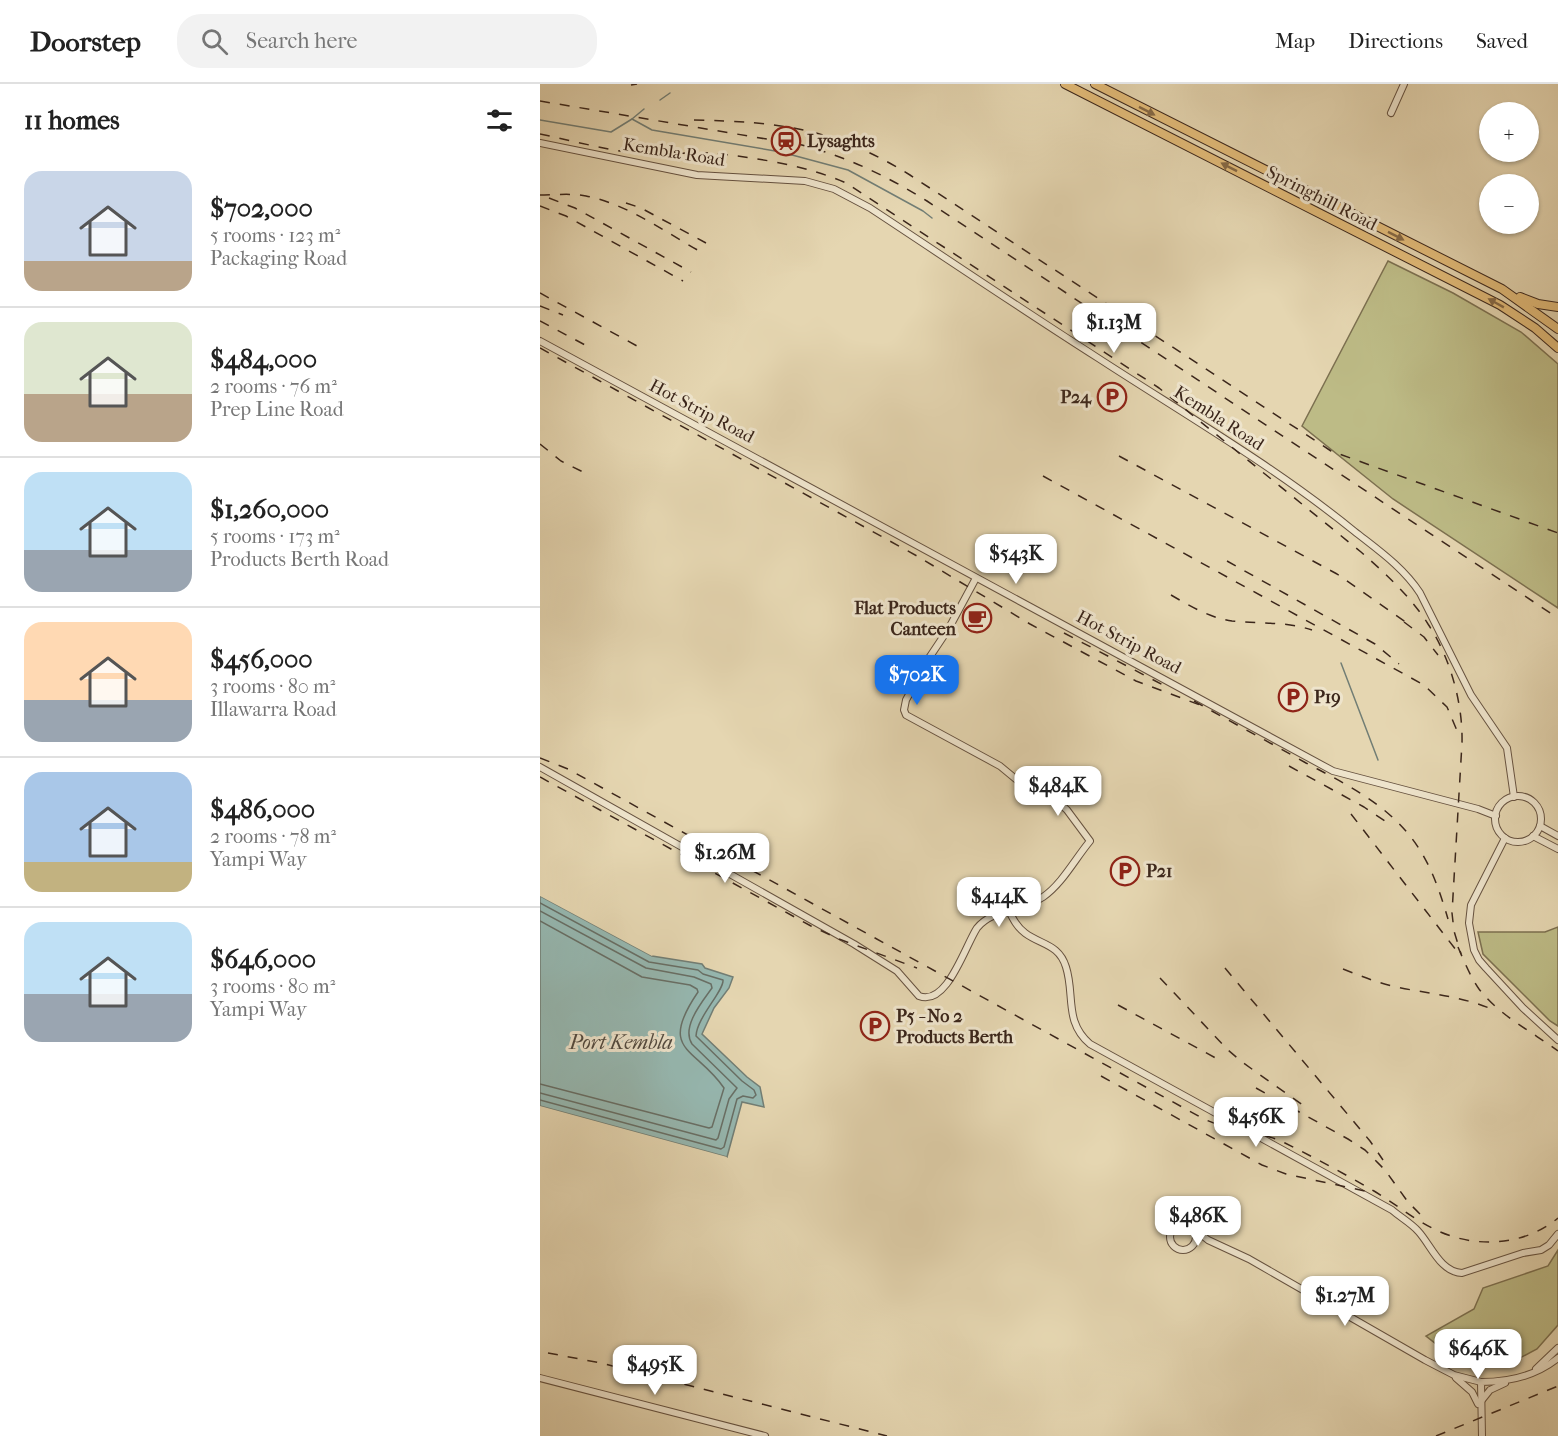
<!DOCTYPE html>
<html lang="en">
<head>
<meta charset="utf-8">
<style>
	:root { --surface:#fff; --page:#f2f2f2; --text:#222; --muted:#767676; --line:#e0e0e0; --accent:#1a73e8 }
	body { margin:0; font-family:"IM FELL French Canon",serif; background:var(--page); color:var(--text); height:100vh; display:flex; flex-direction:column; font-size:22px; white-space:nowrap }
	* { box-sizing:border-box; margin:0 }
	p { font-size:20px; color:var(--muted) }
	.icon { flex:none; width:33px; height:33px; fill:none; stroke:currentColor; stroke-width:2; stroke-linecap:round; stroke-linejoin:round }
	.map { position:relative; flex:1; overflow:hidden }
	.side { display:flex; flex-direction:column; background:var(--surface); width:540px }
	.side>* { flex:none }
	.tools { position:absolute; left:939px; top:18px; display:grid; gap:12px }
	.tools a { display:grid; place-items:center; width:60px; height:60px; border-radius:50%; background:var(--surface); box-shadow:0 2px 4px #0004; font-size:30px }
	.price { position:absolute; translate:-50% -51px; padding:0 14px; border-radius:12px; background:#fff; color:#222; font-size:20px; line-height:39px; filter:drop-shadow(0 2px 3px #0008) }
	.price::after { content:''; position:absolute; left:50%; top:36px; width:18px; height:14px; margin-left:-9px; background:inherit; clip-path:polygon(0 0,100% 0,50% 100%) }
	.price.selected { background:var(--accent); color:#fff }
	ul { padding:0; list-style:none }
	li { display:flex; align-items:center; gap:18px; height:150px; padding:0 24px }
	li+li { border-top:2px solid var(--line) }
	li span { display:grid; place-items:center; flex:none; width:168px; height:120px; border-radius:18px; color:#555 }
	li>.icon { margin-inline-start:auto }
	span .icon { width:72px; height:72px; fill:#fffc; stroke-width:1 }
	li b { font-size:26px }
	h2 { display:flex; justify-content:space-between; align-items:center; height:72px; padding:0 24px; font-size:26px }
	header { display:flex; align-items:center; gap:36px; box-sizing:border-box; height:84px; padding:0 30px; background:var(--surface); border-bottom:2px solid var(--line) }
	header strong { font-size:28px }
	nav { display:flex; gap:33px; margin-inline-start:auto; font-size:21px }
	.search { width:420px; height:54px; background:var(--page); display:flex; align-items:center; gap:15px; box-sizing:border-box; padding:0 21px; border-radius:24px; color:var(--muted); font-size:22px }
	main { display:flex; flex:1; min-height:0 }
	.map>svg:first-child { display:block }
</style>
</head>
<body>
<header>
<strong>Doorstep</strong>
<div class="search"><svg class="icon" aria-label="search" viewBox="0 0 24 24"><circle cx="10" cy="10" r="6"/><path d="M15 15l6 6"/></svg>Search here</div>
<nav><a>Map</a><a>Directions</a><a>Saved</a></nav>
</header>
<main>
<section class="side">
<h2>11 homes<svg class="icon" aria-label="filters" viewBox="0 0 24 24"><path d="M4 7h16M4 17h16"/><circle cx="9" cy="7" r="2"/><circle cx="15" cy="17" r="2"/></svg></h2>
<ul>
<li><span style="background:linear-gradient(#c9d6e8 75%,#b9a48a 0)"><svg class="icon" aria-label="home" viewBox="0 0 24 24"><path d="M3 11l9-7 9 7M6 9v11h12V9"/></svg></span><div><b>$702,000</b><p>5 rooms · 123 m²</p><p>Packaging Road</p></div></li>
<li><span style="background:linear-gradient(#dfe7d0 60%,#b9a48a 0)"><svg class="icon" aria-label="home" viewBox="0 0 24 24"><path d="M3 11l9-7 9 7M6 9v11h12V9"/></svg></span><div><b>$484,000</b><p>2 rooms · 76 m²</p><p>Prep Line Road</p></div></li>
<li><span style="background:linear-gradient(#bfe0f5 65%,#9aa5b1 0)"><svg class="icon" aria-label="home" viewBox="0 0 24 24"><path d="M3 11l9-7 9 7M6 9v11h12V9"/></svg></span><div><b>$1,260,000</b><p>5 rooms · 173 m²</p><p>Products Berth Road</p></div></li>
<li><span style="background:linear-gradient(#ffd9b3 65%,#9aa5b1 0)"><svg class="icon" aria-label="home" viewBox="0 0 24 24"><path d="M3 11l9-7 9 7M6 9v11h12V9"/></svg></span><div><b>$456,000</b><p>3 rooms · 80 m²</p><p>Illawarra Road</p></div></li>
<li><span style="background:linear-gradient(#a9c7e8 75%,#c2b280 0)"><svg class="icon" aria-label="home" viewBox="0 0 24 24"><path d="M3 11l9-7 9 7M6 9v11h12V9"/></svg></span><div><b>$486,000</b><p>2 rooms · 78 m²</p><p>Yampi Way</p></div></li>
<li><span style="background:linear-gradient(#bfe0f5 60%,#9aa5b1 0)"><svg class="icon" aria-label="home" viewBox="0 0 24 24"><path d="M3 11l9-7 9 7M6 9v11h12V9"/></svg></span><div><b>$646,000</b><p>3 rooms · 80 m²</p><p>Yampi Way</p></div></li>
</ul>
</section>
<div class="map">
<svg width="1018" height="1352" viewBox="0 0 1018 1352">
	<rect width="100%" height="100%" fill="#e5d6b1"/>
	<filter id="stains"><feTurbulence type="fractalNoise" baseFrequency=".00333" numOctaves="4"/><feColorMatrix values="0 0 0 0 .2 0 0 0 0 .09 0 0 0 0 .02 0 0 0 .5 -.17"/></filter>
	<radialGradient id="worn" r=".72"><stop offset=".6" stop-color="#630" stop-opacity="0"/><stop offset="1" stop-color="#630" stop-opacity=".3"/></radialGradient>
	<g fill="#bdbb86" stroke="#7c7050" stroke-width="1.5">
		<polygon points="848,177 913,209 981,248 1018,280 1018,524 853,415 762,342"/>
		<polygon points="1018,843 1018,942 1010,937 943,870 938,848 1005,848"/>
		<polygon points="1018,1166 1018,1241 997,1265 976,1276 923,1276 905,1267 886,1252 934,1225 943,1204 1008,1182"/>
	</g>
	<polygon fill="#96b8b1" stroke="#727e75" stroke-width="1.5" points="0,812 112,872 162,880 165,884 193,893 189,904 174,924 162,950 207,993 220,1003 224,1023 202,1018 187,1073 0,1022"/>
	<g fill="#e5d6b1">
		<polygon points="0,809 1,809 113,870 112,872 0,812"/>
		<polygon points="0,1022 187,1073 186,1076 0,1025"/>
	</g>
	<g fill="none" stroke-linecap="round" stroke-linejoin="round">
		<g stroke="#686f66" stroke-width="1.5">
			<path d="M0,819L109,878L158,886L163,890L183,896C184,907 157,933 156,952L202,997L214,1006L216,1011L213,1014L203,1012L197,1015L184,1063L181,1065L0,1016"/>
			<path d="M0,827L106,884L154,893L171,900L172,904C162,918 141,943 152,960L197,1004L189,1015L178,1054L176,1056L0,1009"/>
			<path d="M0,837L102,893L150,901L157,905L158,908C117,968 156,963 184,1004L172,1043L169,1044L0,1000"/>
		</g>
		<g stroke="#727e75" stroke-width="1.5">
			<polyline points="120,16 130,9"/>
			<polyline points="92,35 104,25"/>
			<polyline points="0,36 71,48 92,35 112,46 241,68 308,86 383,127 392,134"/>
			<polyline points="801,579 838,676"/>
		</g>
		<g stroke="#665240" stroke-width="8">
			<g id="minor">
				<polyline points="851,29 864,0"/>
				<path d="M0,59L157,91L265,97L294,105L330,124C406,174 481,225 558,274C644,330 734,382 814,447C838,466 863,483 880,509L931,611L967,664L974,713"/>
				<polyline points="0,257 793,687 938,725 956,732"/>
				<path d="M0,683L314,860L357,887L379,912C407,923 425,862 437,844C452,825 484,826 503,813C522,800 535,775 550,757L527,726L516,716L489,706L460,682L366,631L364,626L366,616L389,574L409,544L436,494"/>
				<circle cx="978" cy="735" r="23"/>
				<polyline points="1000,742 1018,752"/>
				<polyline points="993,752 1018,765"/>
				<polyline points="965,754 931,821 929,839 934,866 939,876 946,884 983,924 1018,956"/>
				<path d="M469,827C473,835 477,843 485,849C501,861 519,860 526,883C535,911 524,938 550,960L852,1126C860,1133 871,1139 878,1147C891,1161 900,1188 922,1189L983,1169L1001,1166L1009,1161L1018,1150"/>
				<circle cx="643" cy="1153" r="13"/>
				<polyline points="653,1144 668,1156 709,1175 885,1276 914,1291 941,1298"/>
				<polyline points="996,1285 1018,1264"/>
				<polyline points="0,1294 225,1352"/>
				<polyline points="916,1294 932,1308 938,1320"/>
				<polyline points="942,1316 950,1306 965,1299"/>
				<path d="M942,1352L941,1298C968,1298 996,1292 1018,1274"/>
			</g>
		</g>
		<g stroke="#3b261b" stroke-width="10">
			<g id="major">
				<polyline points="525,0 960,221 995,244 1018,264"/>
				<polyline points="555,0 962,205 1018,245"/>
				<polyline points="980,213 998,220 1018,223"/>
			</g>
		</g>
		<use href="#minor" stroke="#eee4cc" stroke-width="6"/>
		<use href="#major" stroke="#e2bb78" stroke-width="8"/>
		<g stroke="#3b261b" stroke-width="1.5" stroke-dasharray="10 10" stroke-linecap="butt">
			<polyline points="91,1 97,0"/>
			<path d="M0,17L262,61C307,73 347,92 387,117L1018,534"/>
			<path d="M154,36C241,38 294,44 370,91L791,367L1018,449"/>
			<path d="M0,50C34,57 69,67 104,70C125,71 146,68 168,69C209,72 269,82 306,99L619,304L821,468C845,489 871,513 888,540C910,573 923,619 922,659L912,829L914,847L921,870"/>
			<path d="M0,111C15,111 31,109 46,112C88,120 126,149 163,169"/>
			<polyline points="9,114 35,124 151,188"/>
			<polyline points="86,119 101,124 166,159"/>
			<polyline points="0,122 26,132 143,197"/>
			<polyline points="0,209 97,262"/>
			<polyline points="0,222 23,231"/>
			<polyline points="0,237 47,262"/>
			<polyline points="0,264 377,472 490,540 596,597 660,621"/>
			<polyline points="0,360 21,377 45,389"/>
			<polyline points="579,372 797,490 870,541"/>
			<polyline points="503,392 884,601 907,623 918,649"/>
			<polyline points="687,477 835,560 859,580"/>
			<path d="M631,511C650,522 670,534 692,537C719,540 745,537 772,546"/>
			<polyline points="864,538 884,553 898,571"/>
			<polyline points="524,549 625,602"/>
			<path d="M654,617C691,638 729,658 766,679C804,699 843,718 870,752C890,777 899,805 908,835"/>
			<path d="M0,674L28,685L662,1034C689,1048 719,1046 745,1059C775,1074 805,1090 834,1107C854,1119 872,1134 892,1144C932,1165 983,1163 1018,1134"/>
			<polyline points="749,682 824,723 848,739"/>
			<polyline points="0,693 271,842 299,855 377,884"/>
			<polyline points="811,730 916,866"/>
			<path d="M918,863C924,877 930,892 939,905C960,932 991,947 1018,967"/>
			<polyline points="685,884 830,1057 843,1076"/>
			<path d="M803,885C821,892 838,899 856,903C890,910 923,912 956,927"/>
			<polyline points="620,894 688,966 702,978 764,1022"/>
			<polyline points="578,921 683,978"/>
			<polyline points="561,992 722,1081 746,1090 825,1107"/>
			<polyline points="716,1004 808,1055 825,1066 845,1086 868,1118 881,1131"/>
			<polyline points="8,1269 61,1279 347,1352"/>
			<polyline points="896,1352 1018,1302"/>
		</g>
	</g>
	<defs><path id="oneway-solid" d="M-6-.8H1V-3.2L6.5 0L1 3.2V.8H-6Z" transform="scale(1.5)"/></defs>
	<g fill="#866945">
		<use href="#oneway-solid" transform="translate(607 27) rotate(27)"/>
		<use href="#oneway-solid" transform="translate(689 83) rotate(-153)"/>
		<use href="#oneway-solid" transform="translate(856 152) rotate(27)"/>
		<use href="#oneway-solid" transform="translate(956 219) rotate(-151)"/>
	</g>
	<defs>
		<g id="station-ring" transform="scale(1.5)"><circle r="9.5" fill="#eee4cc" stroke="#8f2418" stroke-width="1.5"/><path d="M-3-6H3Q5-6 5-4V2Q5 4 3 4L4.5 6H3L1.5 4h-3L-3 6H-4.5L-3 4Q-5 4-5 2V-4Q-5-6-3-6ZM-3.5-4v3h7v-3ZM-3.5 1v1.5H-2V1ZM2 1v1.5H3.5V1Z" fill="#8f2418"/></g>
		<g id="parking-ring" transform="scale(1.5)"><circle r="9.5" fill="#eee4cc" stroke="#8f2418" stroke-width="1.5"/><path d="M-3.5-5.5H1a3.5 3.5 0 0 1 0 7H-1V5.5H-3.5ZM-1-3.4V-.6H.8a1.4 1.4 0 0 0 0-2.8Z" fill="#8f2418"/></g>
		<g id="cafe-ring" transform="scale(1.5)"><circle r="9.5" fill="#eee4cc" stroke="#8f2418" stroke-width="1.5"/><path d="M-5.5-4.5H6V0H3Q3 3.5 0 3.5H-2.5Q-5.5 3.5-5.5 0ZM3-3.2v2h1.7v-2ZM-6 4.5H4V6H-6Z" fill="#8f2418"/></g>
	</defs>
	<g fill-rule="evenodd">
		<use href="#station-ring" x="246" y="57"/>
		<use href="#parking-ring" x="572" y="313"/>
		<use href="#cafe-ring" x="437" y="534"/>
		<use href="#parking-ring" x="753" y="613"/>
		<use href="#parking-ring" x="585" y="787"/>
		<use href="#parking-ring" x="335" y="942"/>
	</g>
	<g text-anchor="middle" stroke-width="6" stroke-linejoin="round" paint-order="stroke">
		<g font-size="18" font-weight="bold" fill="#3b261b" stroke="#eee4cc" text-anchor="start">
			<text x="267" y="63">Lysaghts</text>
			<text x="551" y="319" text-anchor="end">P24</text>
			<text x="416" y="530" text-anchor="end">Flat Products<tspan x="416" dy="21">Canteen</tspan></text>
			<text x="774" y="619">P19</text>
			<text x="606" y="793">P21</text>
			<text x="356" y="938">P5 - No 2<tspan x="356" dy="21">Products Berth</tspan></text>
		</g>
		<g font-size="18" fill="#3b261b" stroke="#eee4cc">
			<text transform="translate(134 68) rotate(9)" y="6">Kembla Road</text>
			<text transform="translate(782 114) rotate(27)" y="6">Springhill Road</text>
			<text transform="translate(162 327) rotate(28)" y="6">Hot Strip Road</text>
			<text transform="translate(679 334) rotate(33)" y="6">Kembla Road</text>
			<text transform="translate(589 558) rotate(28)" y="6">Hot Strip Road</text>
		</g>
		<g font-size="20" font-style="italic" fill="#524a40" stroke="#eee4cc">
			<text x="81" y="965">Port Kembla</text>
		</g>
	</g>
	<rect width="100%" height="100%" filter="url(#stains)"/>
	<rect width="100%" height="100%" fill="url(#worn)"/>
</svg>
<div class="tools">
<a>+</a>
<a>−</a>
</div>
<b class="price" style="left:574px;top:270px">$1.13M</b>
<b class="price" style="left:476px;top:501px">$543K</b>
<b class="price selected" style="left:377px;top:622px">$702K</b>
<b class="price" style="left:518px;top:733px">$484K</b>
<b class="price" style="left:185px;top:800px">$1.26M</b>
<b class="price" style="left:459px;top:844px">$414K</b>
<b class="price" style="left:716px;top:1064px">$456K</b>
<b class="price" style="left:658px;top:1163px">$486K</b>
<b class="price" style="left:805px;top:1243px">$1.27M</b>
<b class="price" style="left:938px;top:1296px">$646K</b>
<b class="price" style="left:115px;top:1312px">$495K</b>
</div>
</main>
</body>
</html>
